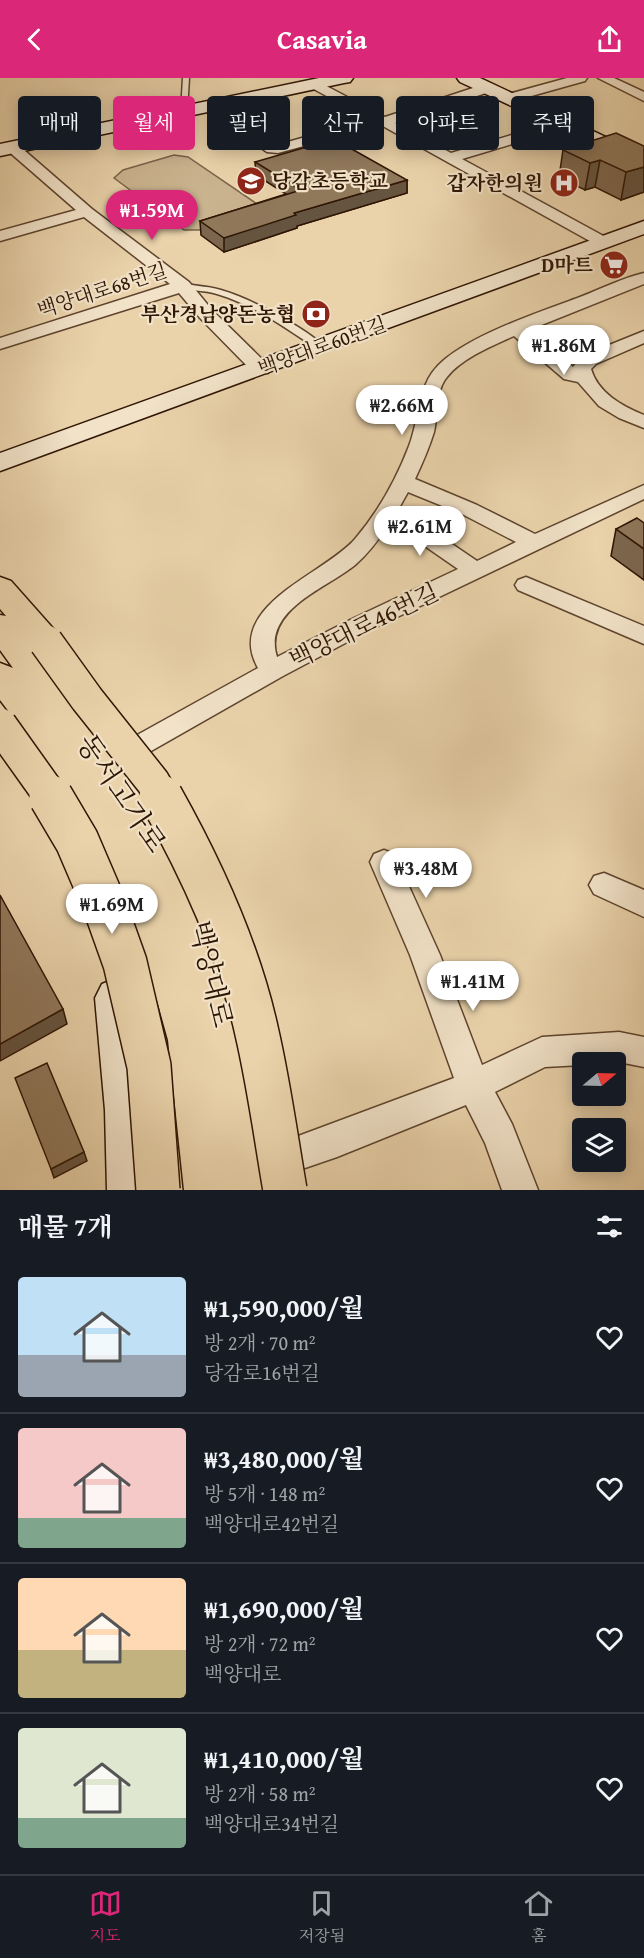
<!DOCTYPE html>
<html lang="ko">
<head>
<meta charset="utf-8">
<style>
	:root { --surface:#171b24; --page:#20242c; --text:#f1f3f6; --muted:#9ea1a6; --line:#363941; --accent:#db2777 }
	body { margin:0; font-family:"Gentium Book Plus","Noto Serif KR",serif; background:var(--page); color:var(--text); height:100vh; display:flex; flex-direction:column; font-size:22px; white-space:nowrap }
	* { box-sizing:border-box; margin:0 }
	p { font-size:20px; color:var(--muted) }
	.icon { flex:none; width:33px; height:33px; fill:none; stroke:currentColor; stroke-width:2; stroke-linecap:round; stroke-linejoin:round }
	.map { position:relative; height:1112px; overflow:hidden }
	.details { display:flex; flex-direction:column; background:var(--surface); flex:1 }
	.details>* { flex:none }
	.banner { position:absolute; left:18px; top:18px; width:609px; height:54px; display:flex; gap:12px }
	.needle { width:39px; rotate:71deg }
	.controls { position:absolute; left:572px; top:974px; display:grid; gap:12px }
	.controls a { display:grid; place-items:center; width:54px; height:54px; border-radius:6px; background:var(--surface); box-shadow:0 3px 15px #0003; font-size:30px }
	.price { position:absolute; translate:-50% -51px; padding:0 14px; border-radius:21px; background:#fff; color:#222; font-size:20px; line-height:39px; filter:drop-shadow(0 2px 3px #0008) }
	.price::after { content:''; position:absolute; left:50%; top:36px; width:18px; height:14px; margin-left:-9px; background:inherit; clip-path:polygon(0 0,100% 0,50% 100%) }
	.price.on { background:var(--accent); color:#fff }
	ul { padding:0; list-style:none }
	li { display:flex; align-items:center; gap:18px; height:150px; padding:0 18px }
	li+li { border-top:2px solid var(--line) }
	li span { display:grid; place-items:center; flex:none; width:168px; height:120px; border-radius:6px; color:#555 }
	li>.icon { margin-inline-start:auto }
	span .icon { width:72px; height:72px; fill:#fffc; stroke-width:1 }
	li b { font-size:26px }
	h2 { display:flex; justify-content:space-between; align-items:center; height:72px; padding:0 18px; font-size:26px }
	.tag { padding:0 21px; border-radius:6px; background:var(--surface); box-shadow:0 3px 15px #0003; font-size:21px; line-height:54px }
	.tag.on { background:var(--accent); color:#fff }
	header { display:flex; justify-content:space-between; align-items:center; height:78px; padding:0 18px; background:var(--accent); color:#fff; font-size:27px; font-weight:700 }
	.tabs { display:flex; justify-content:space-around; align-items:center; height:84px; border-top:2px solid var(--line); background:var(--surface); font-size:16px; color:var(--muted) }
	.tabs a { display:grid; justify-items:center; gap:3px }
	.tabs .on { color:var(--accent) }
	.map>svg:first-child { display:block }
</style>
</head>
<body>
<header><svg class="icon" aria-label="back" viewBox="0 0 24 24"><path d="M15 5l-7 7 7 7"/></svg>Casavia<svg class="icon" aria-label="share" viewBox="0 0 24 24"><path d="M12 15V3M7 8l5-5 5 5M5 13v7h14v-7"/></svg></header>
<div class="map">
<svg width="644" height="1112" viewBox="0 0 644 1112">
	<rect width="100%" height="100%" fill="#ead3ab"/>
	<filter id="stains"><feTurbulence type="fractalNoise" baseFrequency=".00333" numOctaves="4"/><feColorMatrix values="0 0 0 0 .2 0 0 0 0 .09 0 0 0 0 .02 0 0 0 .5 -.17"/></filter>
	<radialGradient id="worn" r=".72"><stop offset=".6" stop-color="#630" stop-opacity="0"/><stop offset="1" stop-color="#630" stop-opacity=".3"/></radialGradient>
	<polygon fill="#cab38f" stroke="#7c644a" stroke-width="1.5" points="174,77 188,79 260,128 203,152 184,152 114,100 123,92"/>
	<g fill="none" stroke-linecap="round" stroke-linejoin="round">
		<g stroke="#5e442e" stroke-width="3">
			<g id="lane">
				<polygon points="183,0 189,0 187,33 184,35 181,33"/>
				<path d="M183,205C197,209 211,208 224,213C251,221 304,249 325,269L320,272L317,271C286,250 254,227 217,216C205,212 192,213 180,210L179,208Z"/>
			</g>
		</g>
		<g stroke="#5e442e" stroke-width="3">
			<g id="street">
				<polygon points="567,0 587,0 585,3 510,24 503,20 505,17"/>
				<polygon points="598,0 614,0 644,14 644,23"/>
				<polygon points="315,2 385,39 482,7 492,7 493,10 492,13 395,45 451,75 559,43 569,43 571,46 569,49 462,81 609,161 611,164 603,169 597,167 381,47 278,75 267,74 242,57 240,54 242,51 252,51 277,67 369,41 310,9 309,6"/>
				<polygon points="12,65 17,66 92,131 189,204 212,232 268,287 270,291 268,295 254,295 200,240 179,215 0,271 0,260 170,206 84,139 0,163 0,153 76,132 7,72 5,69"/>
				<path d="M644,195V206L529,252L573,289L582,278L644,253V265L596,286L591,291C598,315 622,328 644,337V350L619,340L599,328L578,304L564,301L514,258C492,268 462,280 447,299C435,313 438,337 434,354C429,370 422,386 415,401L477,427L535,456L644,407V421L368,553L283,598L130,685L121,688L112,685L108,678L112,671L258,590C223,528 325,496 355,461C378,434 396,402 409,368C421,337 416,305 444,282C476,255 540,234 580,219C601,211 622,200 644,195ZM408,414L462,436L516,464L477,483L399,430ZM390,444L458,491L352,541L277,579C262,532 327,510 355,487C369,475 380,460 390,444Z"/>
				<polygon points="526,499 644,548 644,566 518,512 515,507 518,502"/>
				<polygon points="384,772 394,776 398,784 440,877 482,987 542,959 619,954 644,959 644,989 619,984 582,984 582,987 545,989 495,1014 512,1046 538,1112 502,1112 485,1065 466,1027 337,1079 270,1102 258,1097 253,1085 258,1073 454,1000 410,877 370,784 374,776"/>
				<polygon points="604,795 644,812 644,839 594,816 589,807 594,798"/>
			</g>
		</g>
		<g stroke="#2f1504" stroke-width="3">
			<g id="secondary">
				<polygon points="319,0 353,0 350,4 344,5 0,78 0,66"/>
				<polygon points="457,0 480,0 644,77 644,90 460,4"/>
				<polygon points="644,143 644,156 0,393 0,375"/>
				<polygon points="117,900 132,906 139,920 151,1032 155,1112 107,1112 105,1032 95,920 102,906"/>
			</g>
		</g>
		<g stroke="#2f1504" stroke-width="3">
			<polygon id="highway" points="0,499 11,503 58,556 63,564 58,572 46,576 37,573 137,702 190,788 224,883 245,954 275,1112 184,1112 168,962 144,876 118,806 85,743 50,688 0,622 0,585 13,590 0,572 0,537 6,538 0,531"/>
		</g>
		<use href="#lane" fill="#f1e2c8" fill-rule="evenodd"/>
		<use href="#street" fill="#f1e2c8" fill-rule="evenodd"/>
		<use href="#secondary" fill="#f1e2c8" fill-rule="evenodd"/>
		<use href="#highway" fill="#ead3ab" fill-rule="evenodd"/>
		<g stroke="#2f1504" stroke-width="36" stroke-linecap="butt">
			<g id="highway-bridge-far1">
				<polyline points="46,564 87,621 153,704 162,720"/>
				<polyline points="0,647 52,720"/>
			</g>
		</g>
		<g stroke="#2f1504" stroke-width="46" stroke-linecap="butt">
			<g id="highway-bridge">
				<polyline points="51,719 77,763 104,826 125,885 149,988 158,1112"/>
				<path d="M161,719C202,792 239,872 257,955C269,1007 276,1060 285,1112"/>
			</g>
		</g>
		<use href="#highway-bridge-far1" stroke="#ead3ab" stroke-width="33"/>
		<use href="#highway-bridge" stroke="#ead3ab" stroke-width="43"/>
	</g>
	<g fill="#7c674e" stroke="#2f1504" stroke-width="1.5">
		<polygon points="644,68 644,114 621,122 595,109 585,112 559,99 563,72"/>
		<polygon points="255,84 407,102 407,115 297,148 297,150 224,174 201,157 200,143 286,116 256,97"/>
		<polygon points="644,445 644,502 611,478 616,451"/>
	</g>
	<g fill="#655440" stroke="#2f1504" stroke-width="1.5">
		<polygon points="600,82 595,109 585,112 590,85"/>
		<polygon points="644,89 644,114 621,122 626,94"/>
		<polygon points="407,102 407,115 297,148 297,150 224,174 224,160 294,135"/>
		<polygon points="63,931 67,946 0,983 0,966"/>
		<polygon points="84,1074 87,1083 54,1100 51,1091"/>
	</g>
	<g fill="#90785b" stroke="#2f1504" stroke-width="1.5">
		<polygon points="616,55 644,68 644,89 626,94 600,82 590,85 563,72"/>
		<polygon points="334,61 407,102 294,135 296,137 224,160 200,143 301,112 255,84"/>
		<polygon points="637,440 644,445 644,471 616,451"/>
		<polygon points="0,817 63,931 0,966"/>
		<polygon points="47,985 84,1074 51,1091 15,1000"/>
	</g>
	<defs>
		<g id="school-disc" transform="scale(1.5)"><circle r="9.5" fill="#8f2418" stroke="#f1e2c8"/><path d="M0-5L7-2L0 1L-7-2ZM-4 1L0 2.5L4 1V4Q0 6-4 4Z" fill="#fff"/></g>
		<g id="hospital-disc" transform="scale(1.5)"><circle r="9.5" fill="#8f2418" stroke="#f1e2c8"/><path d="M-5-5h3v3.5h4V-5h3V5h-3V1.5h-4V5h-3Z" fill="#fff"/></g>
		<g id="supermarket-disc" transform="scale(1.5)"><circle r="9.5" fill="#8f2418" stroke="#f1e2c8"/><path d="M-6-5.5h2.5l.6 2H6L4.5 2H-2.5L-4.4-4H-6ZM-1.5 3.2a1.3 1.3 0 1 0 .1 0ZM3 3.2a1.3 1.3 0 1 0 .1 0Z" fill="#fff"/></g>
		<g id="bank-disc" transform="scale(1.5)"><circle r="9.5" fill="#8f2418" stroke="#f1e2c8"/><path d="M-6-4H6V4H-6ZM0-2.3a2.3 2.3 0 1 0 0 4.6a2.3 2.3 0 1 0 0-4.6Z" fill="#fff"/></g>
	</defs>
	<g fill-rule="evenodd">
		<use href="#school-disc" x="251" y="103"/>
		<use href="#hospital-disc" x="564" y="105"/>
		<use href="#supermarket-disc" x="614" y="187"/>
		<use href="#bank-disc" x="316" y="236"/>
	</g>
	<g text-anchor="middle" stroke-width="4.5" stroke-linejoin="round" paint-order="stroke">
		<g font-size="20" font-weight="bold" fill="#2f1504" stroke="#f1e2c8" text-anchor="end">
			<text x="272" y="110" text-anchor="start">당감초등학교</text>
			<text x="543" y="112">갑자한의원</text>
			<text x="593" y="194">D마트</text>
			<text x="295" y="243">부산경남양돈농협</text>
		</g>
		<g font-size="20" fill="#2f1504" stroke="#f1e2c8">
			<text transform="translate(102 212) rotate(-18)" y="7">백양대로68번길</text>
			<text transform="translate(322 268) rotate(-20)" y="7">백양대로60번길</text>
		</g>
		<g font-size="24" fill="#2f1504" stroke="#f1e2c8">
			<text transform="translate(364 548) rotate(-26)" y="8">백양대로46번길</text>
		</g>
		<g font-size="28" fill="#2f1504" stroke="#f1e2c8">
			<text transform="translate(122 715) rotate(56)" y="10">동서고가로</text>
			<text transform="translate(212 896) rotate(77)" y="10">백양대로</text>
		</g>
	</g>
	<rect width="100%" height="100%" filter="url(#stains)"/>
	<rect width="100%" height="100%" fill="url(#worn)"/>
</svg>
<div class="controls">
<a><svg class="needle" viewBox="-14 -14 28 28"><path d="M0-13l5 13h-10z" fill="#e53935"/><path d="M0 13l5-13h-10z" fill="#9ea1a6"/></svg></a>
<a><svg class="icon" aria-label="layers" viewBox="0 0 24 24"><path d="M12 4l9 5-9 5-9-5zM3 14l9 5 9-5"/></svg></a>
</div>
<b class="price on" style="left:152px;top:163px">₩1.59M</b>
<b class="price" style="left:564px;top:298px">₩1.86M</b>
<b class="price" style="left:402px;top:358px">₩2.66M</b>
<b class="price" style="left:420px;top:479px">₩2.61M</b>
<b class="price" style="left:426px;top:821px">₩3.48M</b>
<b class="price" style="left:112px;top:857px">₩1.69M</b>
<b class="price" style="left:473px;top:934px">₩1.41M</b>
<div class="banner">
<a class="tag">매매</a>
<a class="tag on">월세</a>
<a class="tag">필터</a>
<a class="tag">신규</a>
<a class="tag">아파트</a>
<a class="tag">주택</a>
</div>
</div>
<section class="details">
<h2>매물 7개<svg class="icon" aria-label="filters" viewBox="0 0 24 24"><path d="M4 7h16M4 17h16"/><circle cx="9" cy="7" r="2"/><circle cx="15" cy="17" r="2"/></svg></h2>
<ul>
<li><span style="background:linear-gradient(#bfe0f5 65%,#9aa5b1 0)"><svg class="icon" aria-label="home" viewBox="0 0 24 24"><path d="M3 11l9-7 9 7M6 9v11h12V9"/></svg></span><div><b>₩1,590,000/월</b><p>방 2개 · 70 m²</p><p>당감로16번길</p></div><svg class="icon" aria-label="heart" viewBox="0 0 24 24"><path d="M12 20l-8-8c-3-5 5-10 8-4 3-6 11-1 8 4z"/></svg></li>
<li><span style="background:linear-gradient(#f6c9c9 75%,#7fa58c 0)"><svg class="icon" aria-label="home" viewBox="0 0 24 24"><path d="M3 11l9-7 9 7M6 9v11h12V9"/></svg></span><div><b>₩3,480,000/월</b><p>방 5개 · 148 m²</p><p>백양대로42번길</p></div><svg class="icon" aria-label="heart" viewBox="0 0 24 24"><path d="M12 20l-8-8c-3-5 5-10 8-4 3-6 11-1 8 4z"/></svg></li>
<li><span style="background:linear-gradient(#ffd9b3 60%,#c2b280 0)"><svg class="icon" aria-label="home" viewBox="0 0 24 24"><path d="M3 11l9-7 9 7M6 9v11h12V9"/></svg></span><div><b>₩1,690,000/월</b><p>방 2개 · 72 m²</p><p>백양대로</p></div><svg class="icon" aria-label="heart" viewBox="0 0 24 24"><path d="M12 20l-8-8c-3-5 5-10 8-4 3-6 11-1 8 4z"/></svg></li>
<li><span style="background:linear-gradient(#dfe7d0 75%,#7fa58c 0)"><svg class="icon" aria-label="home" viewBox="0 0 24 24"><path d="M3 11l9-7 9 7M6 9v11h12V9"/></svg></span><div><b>₩1,410,000/월</b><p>방 2개 · 58 m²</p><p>백양대로34번길</p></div><svg class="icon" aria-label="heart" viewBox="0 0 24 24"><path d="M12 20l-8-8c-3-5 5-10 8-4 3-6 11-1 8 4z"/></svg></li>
</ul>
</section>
<nav class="tabs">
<a class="on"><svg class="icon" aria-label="map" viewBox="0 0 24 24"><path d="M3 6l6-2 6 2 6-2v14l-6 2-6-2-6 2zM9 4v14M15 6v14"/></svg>지도</a>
<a><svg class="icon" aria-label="saved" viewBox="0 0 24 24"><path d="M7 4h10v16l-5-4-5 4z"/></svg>저장됨</a>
<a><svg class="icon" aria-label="home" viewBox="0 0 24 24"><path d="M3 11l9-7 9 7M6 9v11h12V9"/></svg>홈</a>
</nav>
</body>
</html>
